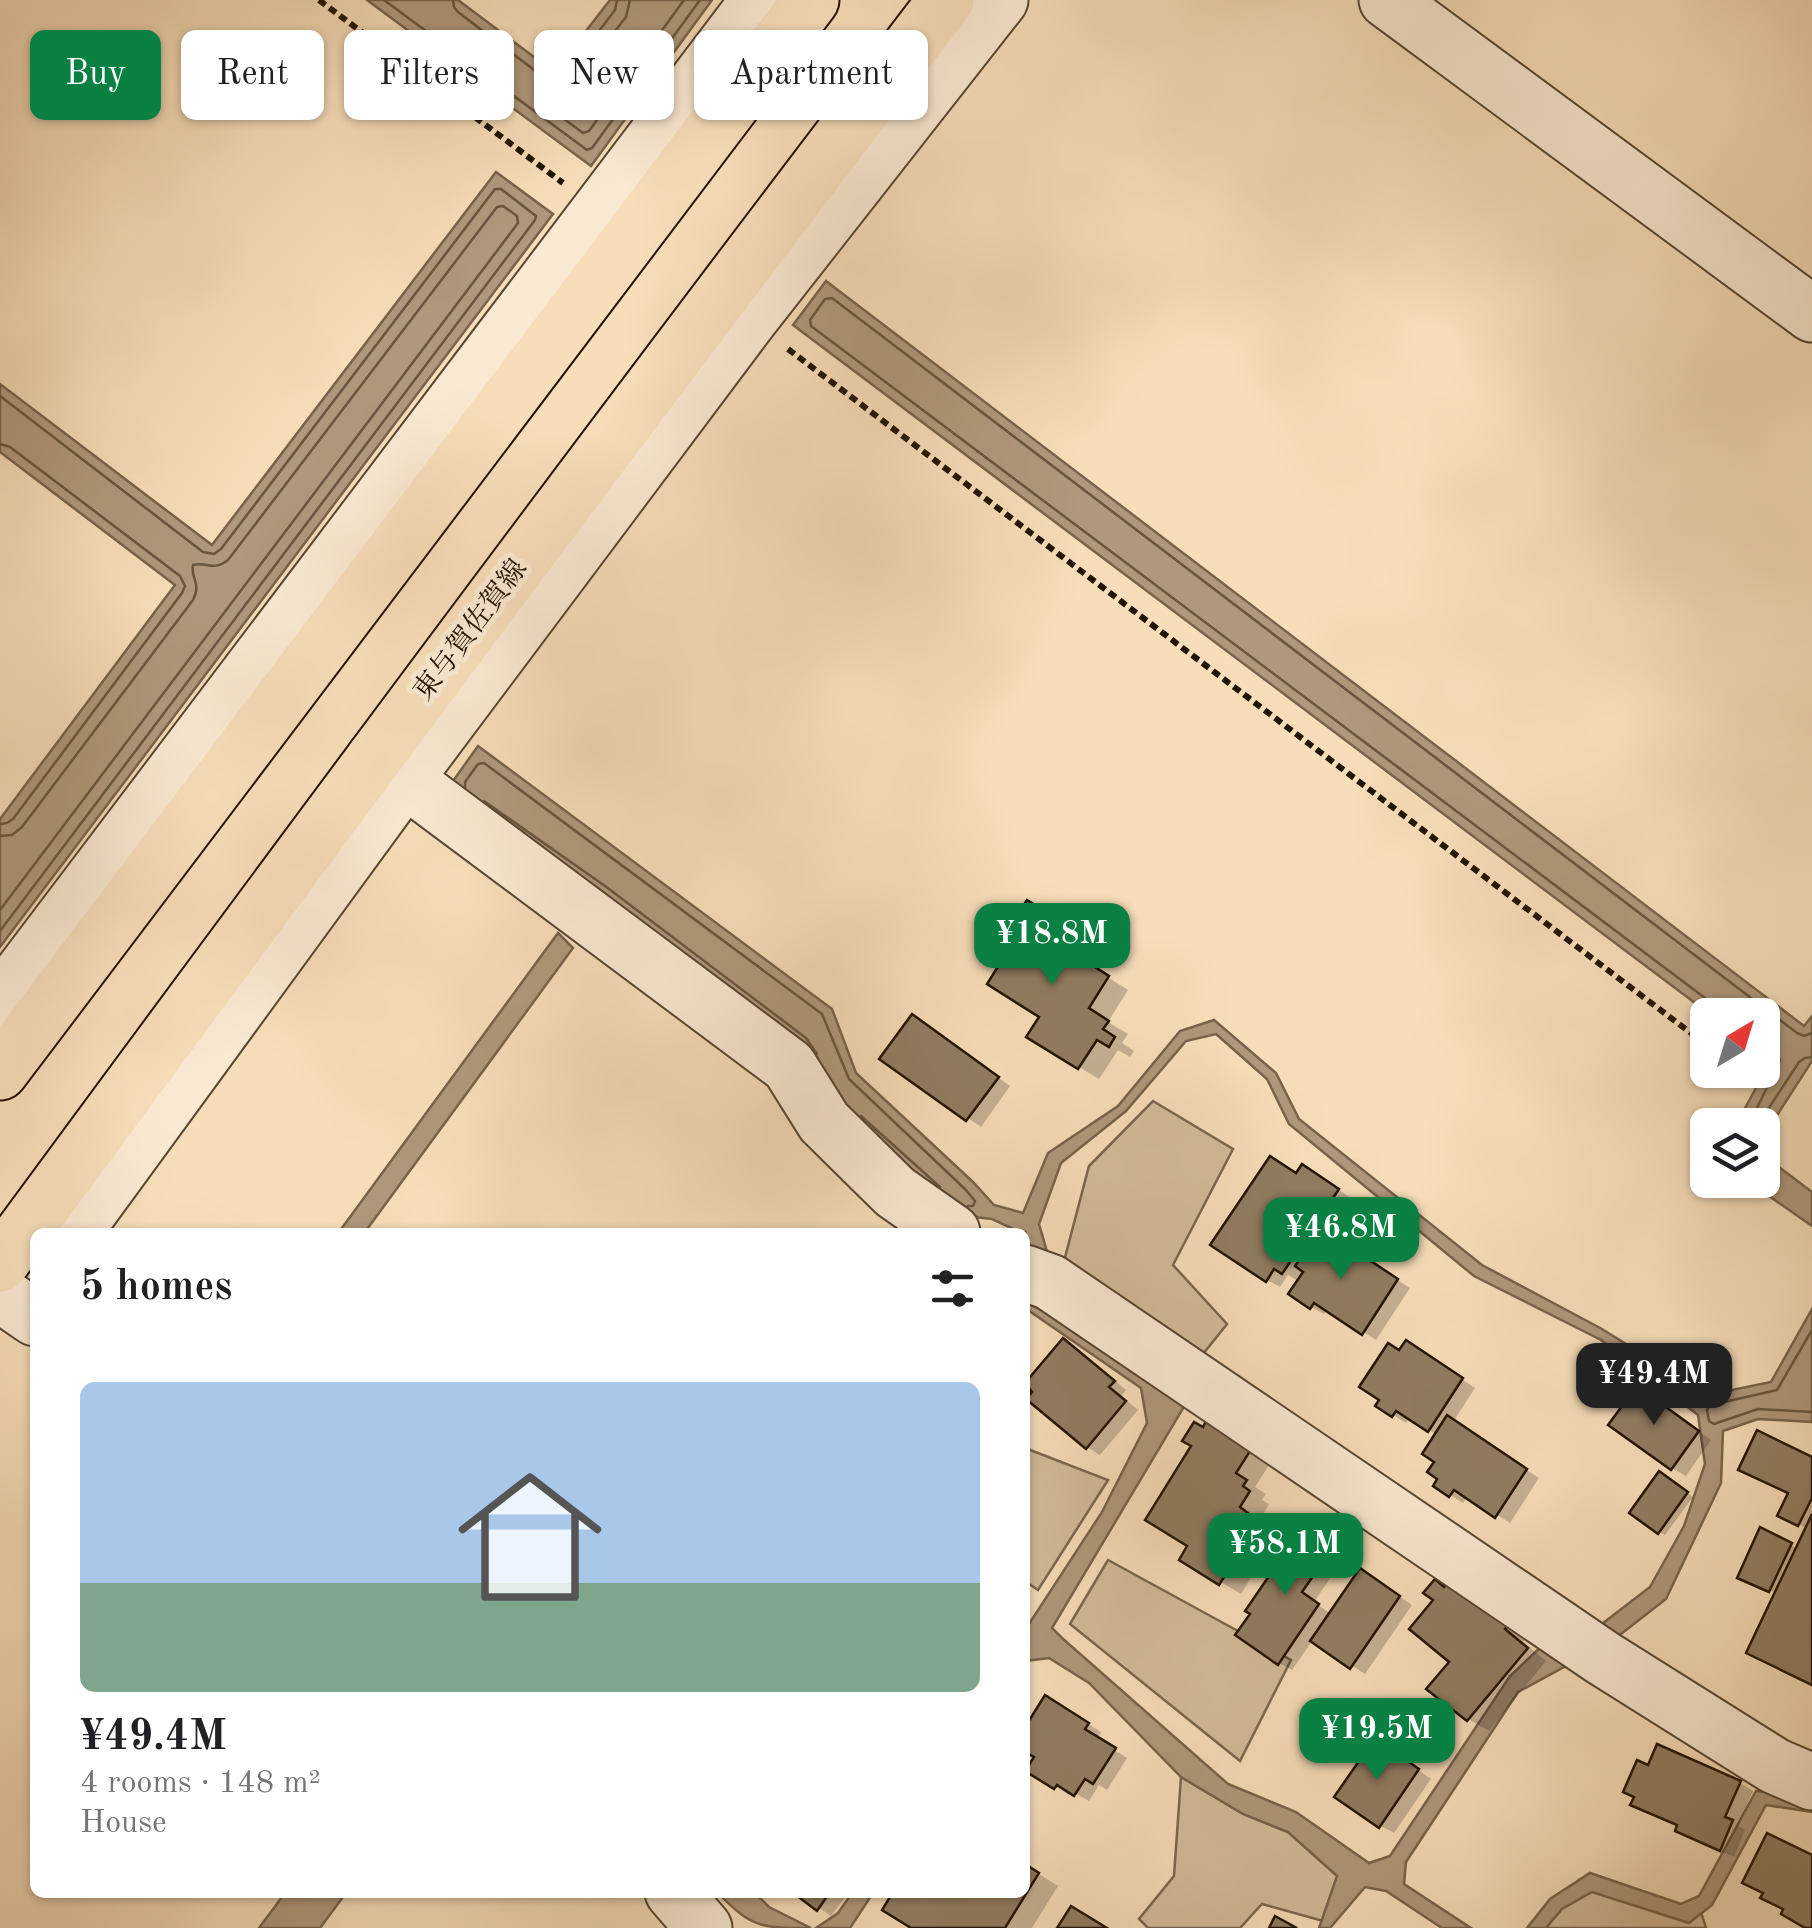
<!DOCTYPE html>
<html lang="en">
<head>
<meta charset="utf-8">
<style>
	:root { --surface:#fff; --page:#f2f2f2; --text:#202124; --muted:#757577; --accent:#0b8043 }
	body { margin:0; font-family:"Old Standard TT","Noto Serif JP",serif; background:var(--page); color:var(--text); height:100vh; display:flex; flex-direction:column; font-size:38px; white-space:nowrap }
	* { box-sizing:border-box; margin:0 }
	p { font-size:32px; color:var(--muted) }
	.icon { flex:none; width:55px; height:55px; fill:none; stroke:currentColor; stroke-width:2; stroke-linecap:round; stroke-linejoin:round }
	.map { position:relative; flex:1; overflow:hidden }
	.side { position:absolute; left:30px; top:1228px; width:1000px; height:670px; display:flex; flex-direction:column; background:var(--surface); border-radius:15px; box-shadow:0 2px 8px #0004 }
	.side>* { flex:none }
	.hud { position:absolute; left:30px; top:30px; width:1000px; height:90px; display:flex; gap:20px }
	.needle { width:65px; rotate:38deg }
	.tools { position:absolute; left:1690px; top:998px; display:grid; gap:20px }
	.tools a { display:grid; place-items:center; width:90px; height:90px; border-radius:15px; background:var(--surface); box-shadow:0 2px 8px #0004; font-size:50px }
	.price { position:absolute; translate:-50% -85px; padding:0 22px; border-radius:20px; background:var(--accent); color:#fff; font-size:32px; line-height:65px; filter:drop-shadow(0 2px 5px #0008) }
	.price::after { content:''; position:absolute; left:50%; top:60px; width:30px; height:22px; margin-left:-15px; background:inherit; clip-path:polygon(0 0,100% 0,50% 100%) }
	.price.active { background:#222; color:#fff }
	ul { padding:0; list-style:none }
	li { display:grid; align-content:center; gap:20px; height:530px; padding:0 50px }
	li span { display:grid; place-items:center; height:310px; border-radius:15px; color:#555 }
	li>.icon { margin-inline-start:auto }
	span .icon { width:180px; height:180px; fill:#fffc; stroke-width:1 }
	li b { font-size:42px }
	h2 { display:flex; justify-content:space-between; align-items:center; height:120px; padding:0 50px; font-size:42px }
	.tag { padding:0 35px; border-radius:15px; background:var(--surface); box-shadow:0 2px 8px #0004; font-size:35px; line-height:90px }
	.tag.active { background:var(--accent); color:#fff }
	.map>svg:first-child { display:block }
</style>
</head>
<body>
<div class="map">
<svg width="1812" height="1928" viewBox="0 0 1812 1928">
	<rect width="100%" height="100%" fill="#f7ddb9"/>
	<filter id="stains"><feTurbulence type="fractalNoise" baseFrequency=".002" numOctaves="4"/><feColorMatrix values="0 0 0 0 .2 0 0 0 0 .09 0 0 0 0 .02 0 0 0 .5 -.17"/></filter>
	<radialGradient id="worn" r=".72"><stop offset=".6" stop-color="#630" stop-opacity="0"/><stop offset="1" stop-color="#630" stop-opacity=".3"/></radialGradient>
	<g fill="#d3bb9a" stroke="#7a674e" stroke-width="2.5">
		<polygon points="1153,1101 1233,1149 1173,1265 1227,1324 1195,1364 1063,1265 1089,1166"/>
		<polygon points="1025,1448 1108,1480 1038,1590 1025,1581"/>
		<polygon points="1108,1560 1291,1660 1240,1761 1070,1624"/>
		<polygon points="1181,1777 1243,1814 1288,1832 1338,1876 1323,1921 1262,1904 1240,1928 1148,1928 1139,1919 1174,1876"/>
		<polygon points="1579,1880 1700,1909 1706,1928 1540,1928"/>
	</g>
	<g fill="#af987b" stroke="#77634b" stroke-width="2.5" fill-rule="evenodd">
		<polygon points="367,0 458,0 554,72 610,0 712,0 591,166"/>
		<polygon points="496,172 553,214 0,947 0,819 175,585 0,452 0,384 212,545"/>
		<polygon points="826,281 1804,1026 1812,1016 1812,1061 1763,1137 1762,1125 1736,1125 1771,1060 1763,1053 1762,1015 1711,1015 793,325"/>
		<path d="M478,746L832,1009L856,1073L973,1182L994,1205L1023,1213L1048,1153L1118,1106L1180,1031L1214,1020L1276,1073L1299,1119L1482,1265L1602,1329L1708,1395L1771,1382L1812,1309V1422L1758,1419L1723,1431L1721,1483L1666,1599L1612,1641L1518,1692L1406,1862L1404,1884L1471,1928H1442L1386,1891L1365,1887L1330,1928H1319L1337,1876L1288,1832L1243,1814L1181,1777L1089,1683L1049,1658L1025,1661V1630L1102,1512L1147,1423L1141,1388L1025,1308V1286L1034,1261L1025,1232H1020L992,1219L957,1215L448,788ZM1216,1034L1267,1079L1289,1124L1474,1276L1601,1340L1698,1415L1705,1464L1684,1526L1650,1587L1598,1627L1546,1642L1510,1676L1390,1856L1369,1863L1296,1812L1228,1784L1062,1638L1052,1628L1188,1400L1048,1255L1039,1224L1061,1163L1126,1111L1186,1041Z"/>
		<polygon points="558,933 573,948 365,1232 339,1232"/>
		<polygon points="1763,1155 1812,1192 1812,1226 1746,1180 1762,1180"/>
		<polygon points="1756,1791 1806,1796 1812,1799 1812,1812 1766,1805 1712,1905 1689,1923 1592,1892 1562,1909 1546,1928 1527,1928 1550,1899 1590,1873 1681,1904 1699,1896"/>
		<polygon points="285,1893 285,1892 346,1893 320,1928 259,1928"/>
		<path d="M718,1893H755L769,1907L811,1928C761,1928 752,1928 718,1893Z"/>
		<polygon points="852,1893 873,1893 850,1928 816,1928 838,1913"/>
	</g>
	<g fill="#0003">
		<polygon points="1048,915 1073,931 1062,948 1128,990 1108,1022 1128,1034 1122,1043 1134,1051 1130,1057 1118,1050 1099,1079 1079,1067 1043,1016 1016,943"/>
		<polygon points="926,1025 1010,1086 981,1127 883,1058"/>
		<polygon points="1316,1175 1351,1198 1327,1234 1410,1288 1376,1340 1328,1309 1324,1314 1311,1307 1298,1281 1288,1275 1280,1287 1267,1280 1297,1176"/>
		<polygon points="1064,1341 1077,1349 1126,1390 1121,1396 1138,1410 1100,1455 1087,1447"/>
		<polygon points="1420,1351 1475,1388 1453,1422 1539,1478 1510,1523 1468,1496 1463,1503 1450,1495 1441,1479 1438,1461 1437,1435 1410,1417 1406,1423 1393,1415 1401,1353"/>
		<polygon points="1651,1397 1711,1440 1686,1476 1672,1468"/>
		<polygon points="1208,1423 1271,1462 1255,1487 1266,1494 1262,1500 1269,1504 1259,1521 1267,1526 1259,1538 1271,1545 1241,1594 1182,1559 1190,1546"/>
		<polygon points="1812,1459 1812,1684 1781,1595 1740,1577 1762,1531 1798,1549 1808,1529 1794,1522"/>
		<polygon points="1666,1478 1693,1497 1665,1535 1659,1532"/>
		<polygon points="1317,1537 1346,1555 1314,1602 1331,1614 1374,1579 1412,1605 1365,1674 1313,1640 1292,1670 1279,1663"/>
		<polygon points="1446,1588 1531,1633 1523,1642 1546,1661 1489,1731 1468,1719 1452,1662"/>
		<polygon points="1046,1698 1101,1732 1097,1739 1127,1758 1107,1790 1099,1785 1089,1801 1071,1791 1069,1795 1029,1770 1037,1757 1025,1749 1025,1732"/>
		<polygon points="1389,1749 1431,1779 1394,1833 1381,1826"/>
		<polygon points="1740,1783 1753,1791 1738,1826 1745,1830 1734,1857 1691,1838 1680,1826"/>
		<polygon points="1025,1865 1058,1886 1032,1928 916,1928 1025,1892"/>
		<polygon points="796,1892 849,1892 831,1916"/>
	</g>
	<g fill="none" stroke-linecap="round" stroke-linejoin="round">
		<g stroke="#68563e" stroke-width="2.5">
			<polyline points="384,0 587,150 592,148 700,0"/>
			<polyline points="453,0 454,7 458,12 546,79 554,82 564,77 615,10 617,0"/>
			<polyline points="630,0 626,17 571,87 559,94 543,92 539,96 540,101 583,133 589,131 684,0"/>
			<polyline points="0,396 203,552 214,554 221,549 495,189 501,189 536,216 535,220 0,931"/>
			<polyline points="0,444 10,447 180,576 185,586 182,593 13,819 7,823 0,824"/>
			<polyline points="465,787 465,782 478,764 484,763 822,1014 849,1079 966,1190 975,1201 973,1206 968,1206"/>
			<polyline points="484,801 605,886 806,1038 817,1054"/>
			<path d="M0,836L12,835L22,827L193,600C202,583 190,578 193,565C206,561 213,572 228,560L497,207L503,206L517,216L518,223L0,910"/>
			<polyline points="1718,1015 1713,1004 811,326 810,320 825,299 832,298 1797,1033 1804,1036 1812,1033"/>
			<path d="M1762,1046C1772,1046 1779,1052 1780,1061L1753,1116V1120L1756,1123L1761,1120L1799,1062L1805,1058L1812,1057"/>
			<polyline points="861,1116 940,1187"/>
			<polyline points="1812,1330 1777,1390 1711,1405 1707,1410 1709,1421 1714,1424 1758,1409 1812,1412"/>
		</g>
	</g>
	<g fill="#917c61" stroke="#221302" stroke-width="2.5">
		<polygon points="1027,900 1054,917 1043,934 1109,976 1089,1008 1109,1021 1103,1029 1115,1037 1109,1047 1097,1040 1078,1069 1026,1037 1039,1017 987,984 1012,944 1003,937"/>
		<polygon points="912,1014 999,1077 966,1121 879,1059"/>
		<polygon points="1270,1156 1296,1173 1302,1164 1339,1189 1282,1274 1274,1269 1266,1282 1210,1245"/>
		<polygon points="1321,1228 1398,1279 1362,1335 1314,1303 1310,1309 1288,1294 1303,1272 1295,1266"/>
		<polygon points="1063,1338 1115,1381 1109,1387 1126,1401 1086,1449 1026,1399 1032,1392 1025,1383"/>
		<polygon points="1406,1340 1463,1378 1428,1432 1396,1411 1392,1417 1375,1406 1379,1400 1359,1387 1388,1343 1399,1350"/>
		<polygon points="1637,1386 1699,1431 1671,1470 1608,1425"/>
		<polygon points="1447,1415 1527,1469 1495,1518 1454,1490 1449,1497 1433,1486 1437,1479 1427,1472 1434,1462 1422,1454"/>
		<polygon points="1207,1419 1252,1448 1236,1473 1247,1480 1243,1486 1250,1491 1240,1507 1248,1513 1241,1524 1252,1532 1219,1585 1179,1560 1187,1546 1145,1520 1191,1446 1182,1441 1194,1422 1203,1427"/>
		<polygon points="1757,1430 1812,1457 1812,1498 1798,1526 1777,1516 1788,1493 1738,1470"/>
		<polygon points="1659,1471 1688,1492 1658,1534 1629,1513"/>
		<polygon points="1812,1514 1812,1685 1746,1653"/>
		<polygon points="1303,1526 1334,1546 1302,1592 1319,1604 1278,1665 1235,1635 1250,1614 1245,1611"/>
		<polygon points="1760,1527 1792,1543 1769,1592 1737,1578"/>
		<polygon points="1360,1568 1400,1596 1350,1669 1310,1641"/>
		<polygon points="1451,1578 1513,1619 1505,1629 1528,1648 1467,1721 1426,1689 1449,1662 1409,1629 1433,1600 1423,1593 1435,1579 1444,1587"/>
		<polygon points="1045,1695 1089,1723 1085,1729 1116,1748 1093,1784 1085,1779 1074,1796 1057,1785 1054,1789 1025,1771 1034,1757 1025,1752 1025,1727"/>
		<polygon points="1375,1738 1419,1769 1379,1828 1334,1797"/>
		<polygon points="1657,1744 1741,1781 1725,1817 1733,1820 1720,1851 1675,1831 1677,1825 1630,1805 1634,1797 1623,1792 1637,1760 1648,1765"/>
		<polygon points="1767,1833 1812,1855 1812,1928 1805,1928 1781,1914 1783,1909 1760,1898 1763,1893 1742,1883"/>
		<polygon points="1025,1864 1039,1873 1005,1928 911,1928 882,1910 893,1892 1025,1892"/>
		<polygon points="792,1892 830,1892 817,1911"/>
		<polygon points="1071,1906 1107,1928 1057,1928"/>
		<polygon points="1275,1916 1297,1928 1269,1928"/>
	</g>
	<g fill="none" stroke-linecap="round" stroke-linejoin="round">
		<g stroke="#574630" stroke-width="59">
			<g id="minor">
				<polyline points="1387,0 1812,314"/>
				<polyline points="375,757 789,1066 824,1122 895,1192 952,1232"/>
				<polyline points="0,1002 759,0"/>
				<polyline points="74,1232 405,779 749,320 1000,0"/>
				<polyline points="1025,1273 1050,1282 1603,1658 1775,1766 1812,1782"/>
				<polyline points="0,1294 35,1318"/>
				<polyline points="673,1892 704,1928"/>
			</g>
		</g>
		<g stroke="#221302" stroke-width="59">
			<g id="major">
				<polyline points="0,1072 811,0"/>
				<path d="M0,1264C312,840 626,418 946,0"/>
			</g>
		</g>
		<g stroke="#221302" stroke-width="6" stroke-dasharray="8 5" stroke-linecap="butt">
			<polyline points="319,0 563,183"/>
			<polyline points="788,349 1708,1046"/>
			<polyline points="1739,1070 1748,1076"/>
		</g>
		<use href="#minor" stroke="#fae9d2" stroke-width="55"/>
		<use href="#major" stroke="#f7ddb9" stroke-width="55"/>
	</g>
	<g text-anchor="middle" stroke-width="10" stroke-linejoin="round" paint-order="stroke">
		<g font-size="28" fill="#221302" stroke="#fae9d2">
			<text transform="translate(469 629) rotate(-53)" y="10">東与賀佐賀線</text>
		</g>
	</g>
	<rect width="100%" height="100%" filter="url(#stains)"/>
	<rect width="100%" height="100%" fill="url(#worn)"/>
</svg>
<div class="tools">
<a><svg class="needle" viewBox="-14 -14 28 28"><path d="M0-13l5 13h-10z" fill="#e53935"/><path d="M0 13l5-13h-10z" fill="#757577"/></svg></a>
<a><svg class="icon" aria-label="layers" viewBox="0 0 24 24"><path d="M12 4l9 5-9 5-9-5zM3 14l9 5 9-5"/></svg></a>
</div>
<b class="price" style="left:1052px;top:988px">¥18.8M</b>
<b class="price" style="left:1341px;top:1282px">¥46.8M</b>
<b class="price active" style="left:1654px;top:1428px">¥49.4M</b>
<b class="price" style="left:1285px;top:1598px">¥58.1M</b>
<b class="price" style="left:1377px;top:1783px">¥19.5M</b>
<div class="hud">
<a class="tag active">Buy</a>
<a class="tag">Rent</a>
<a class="tag">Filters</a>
<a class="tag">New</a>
<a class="tag">Apartment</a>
</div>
<section class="side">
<h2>5 homes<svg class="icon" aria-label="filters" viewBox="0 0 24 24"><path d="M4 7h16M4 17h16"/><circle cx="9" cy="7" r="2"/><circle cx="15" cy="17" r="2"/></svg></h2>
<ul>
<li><span style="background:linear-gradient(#a9c7e8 65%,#7fa58c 0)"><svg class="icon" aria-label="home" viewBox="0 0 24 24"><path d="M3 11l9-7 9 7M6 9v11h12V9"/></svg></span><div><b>¥49.4M</b><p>4 rooms · 148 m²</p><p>House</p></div></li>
</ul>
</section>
</div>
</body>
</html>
